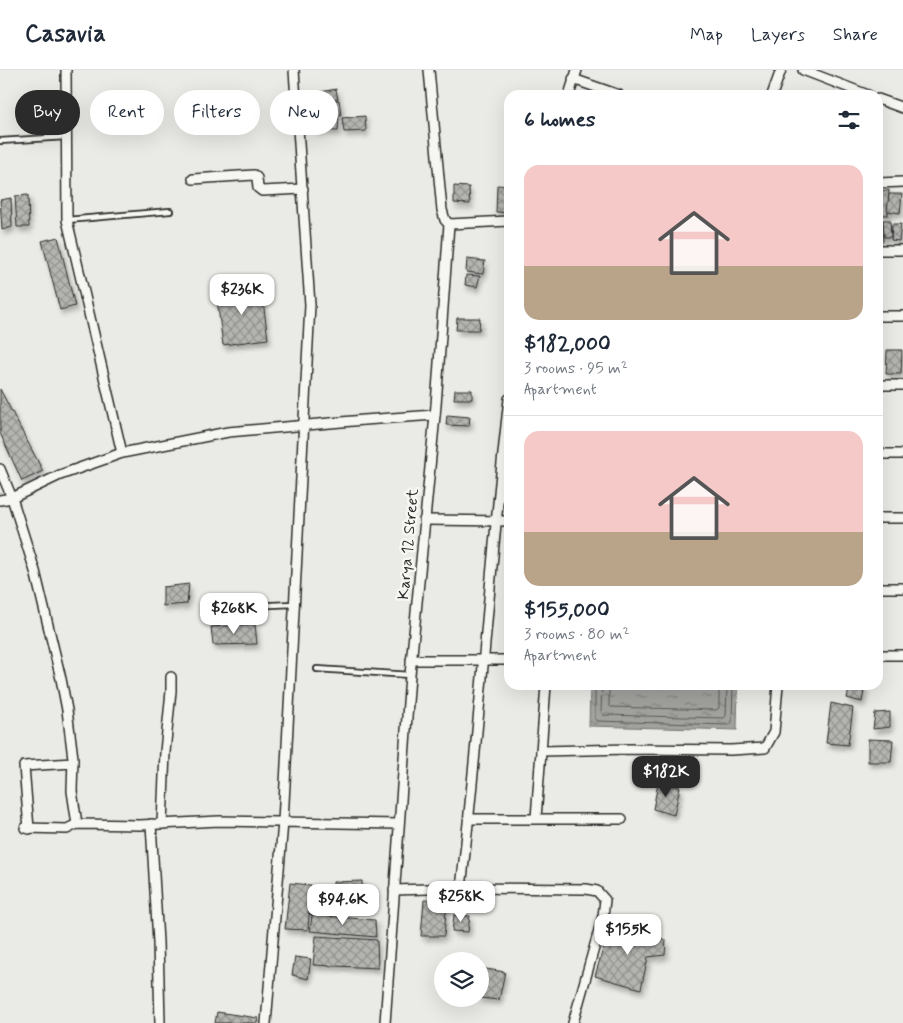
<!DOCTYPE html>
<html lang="en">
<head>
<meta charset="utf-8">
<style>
	:root { --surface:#fff; --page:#f2f2f3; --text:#1f2937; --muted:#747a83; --line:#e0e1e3; --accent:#2b2b2b }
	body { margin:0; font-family:Mynerve,sans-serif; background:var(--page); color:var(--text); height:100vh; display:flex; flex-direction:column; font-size:19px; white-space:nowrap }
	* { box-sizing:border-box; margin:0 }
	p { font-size:16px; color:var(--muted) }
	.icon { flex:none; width:28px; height:28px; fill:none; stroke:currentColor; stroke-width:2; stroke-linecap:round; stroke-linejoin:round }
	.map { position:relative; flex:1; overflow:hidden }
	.details { position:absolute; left:504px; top:20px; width:379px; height:600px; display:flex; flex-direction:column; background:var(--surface); border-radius:15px; box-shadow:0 5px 20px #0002 }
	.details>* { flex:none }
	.banner { position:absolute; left:15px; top:20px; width:414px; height:45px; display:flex; gap:10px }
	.buttons { position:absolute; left:434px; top:882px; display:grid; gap:10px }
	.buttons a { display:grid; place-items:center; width:55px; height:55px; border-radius:50%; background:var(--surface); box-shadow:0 5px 20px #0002; font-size:25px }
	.price { position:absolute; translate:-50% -42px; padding:0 11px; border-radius:10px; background:#fff; color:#222; font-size:16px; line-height:32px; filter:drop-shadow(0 1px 2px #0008) }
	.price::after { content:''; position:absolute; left:50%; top:30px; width:15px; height:11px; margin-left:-8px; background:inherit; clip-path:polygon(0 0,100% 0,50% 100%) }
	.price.selected { background:var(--accent); color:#fff }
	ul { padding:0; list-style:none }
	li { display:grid; align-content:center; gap:10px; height:265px; padding:0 20px }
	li+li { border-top:1px solid var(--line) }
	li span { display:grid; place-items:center; height:155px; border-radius:15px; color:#555 }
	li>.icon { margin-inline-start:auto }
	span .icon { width:90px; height:90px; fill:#fffc; stroke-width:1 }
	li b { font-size:21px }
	h2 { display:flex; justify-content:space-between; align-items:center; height:60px; padding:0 20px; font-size:21px }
	.tag { padding:0 18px; border-radius:22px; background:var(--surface); box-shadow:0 5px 20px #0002; font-size:18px; line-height:45px }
	.tag.selected { background:var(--accent); color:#fff }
	header { display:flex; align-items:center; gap:30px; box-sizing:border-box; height:70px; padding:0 25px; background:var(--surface); border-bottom:1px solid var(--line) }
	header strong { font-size:24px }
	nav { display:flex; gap:28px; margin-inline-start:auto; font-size:18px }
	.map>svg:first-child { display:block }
</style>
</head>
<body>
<header>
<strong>Casavia</strong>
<nav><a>Map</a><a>Layers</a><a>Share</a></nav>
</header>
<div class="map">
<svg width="903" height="953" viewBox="0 0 903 953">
	<defs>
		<pattern id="water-ripples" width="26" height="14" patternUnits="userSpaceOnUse" patternTransform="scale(1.25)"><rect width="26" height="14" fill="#a1a19e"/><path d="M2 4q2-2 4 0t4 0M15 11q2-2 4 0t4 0" fill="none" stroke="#838381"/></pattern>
		<pattern id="building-cross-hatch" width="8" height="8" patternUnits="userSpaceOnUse" patternTransform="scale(1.25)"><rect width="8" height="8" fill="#b4b4b1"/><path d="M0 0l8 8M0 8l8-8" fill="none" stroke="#939390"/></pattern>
		<filter id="shadow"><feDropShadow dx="2.5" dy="4.5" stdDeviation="2.5" flood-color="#0004"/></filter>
	</defs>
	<rect width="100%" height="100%" fill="#eaeae6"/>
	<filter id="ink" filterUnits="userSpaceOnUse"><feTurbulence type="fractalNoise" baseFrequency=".02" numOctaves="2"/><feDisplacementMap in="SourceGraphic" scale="10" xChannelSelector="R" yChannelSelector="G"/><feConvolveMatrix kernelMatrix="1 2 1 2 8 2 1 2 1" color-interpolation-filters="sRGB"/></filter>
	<g filter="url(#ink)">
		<polygon fill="url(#water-ripples)" stroke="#727270" points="590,615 738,615 737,660 589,656"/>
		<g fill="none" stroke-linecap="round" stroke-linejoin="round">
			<g stroke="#5a5a59" stroke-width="1">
				<polyline points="595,615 595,648 596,651 730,655 732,652 733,615"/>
				<polyline points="602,615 601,642 603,645 724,648 726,646 727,615"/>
				<polyline points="609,615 609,635 611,637 716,640 719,638 719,615"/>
			</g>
		</g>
		<g fill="url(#building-cross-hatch)" stroke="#2b2b2b" filter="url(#shadow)">
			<polygon points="336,19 338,29 315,30 315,23"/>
			<polygon points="339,30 341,45 312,48 308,33"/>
			<polygon points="365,46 366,61 344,62 342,48"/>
			<polygon points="339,48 338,61 315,60 313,50"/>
			<polygon points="497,115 509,116 509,143 496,142"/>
			<polygon points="454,116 469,117 470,134 454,133"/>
			<polygon points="889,120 888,145 879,145 879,121"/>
			<polygon points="889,124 902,124 900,143 887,141"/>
			<polygon points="28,125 29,157 17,157 15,126"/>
			<polygon points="11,128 12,157 2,160 0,130"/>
			<polygon points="883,150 883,171 878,171 878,151"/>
			<polygon points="883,150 890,150 891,167 884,167"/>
			<polygon points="892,154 901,154 899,171 891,170"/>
			<polygon points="58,167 75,236 60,240 42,171"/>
			<polygon points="467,189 485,191 483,204 466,202"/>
			<polygon points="466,205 480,206 477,217 465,215"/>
			<polygon points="261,216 268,269 223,275 216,222"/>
			<polygon points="457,248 480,248 479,260 456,260"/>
			<polygon points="887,280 902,280 901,304 886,304"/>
			<polygon points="0,319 43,401 22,411 0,363"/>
			<polygon points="455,320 472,320 472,329 454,329"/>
			<polygon points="447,345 470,347 469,356 446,355"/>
			<polygon points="189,514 187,534 163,536 163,517"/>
			<polygon points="255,554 257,574 213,575 211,557"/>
			<polygon points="850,615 865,615 862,632 847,628"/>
			<polygon points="831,633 853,638 848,675 826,673"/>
			<polygon points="890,642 890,657 873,659 875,643"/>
			<polygon points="868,669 893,670 891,692 868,692"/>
			<polygon points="658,713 680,717 674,745 653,739"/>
			<polygon points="362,811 363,829 334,827 333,812"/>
			<polygon points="290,813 311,815 308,860 285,859"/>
			<polygon points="310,828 324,829 322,846 309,844"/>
			<polygon points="424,830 447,831 444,866 421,866"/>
			<polygon points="312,845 375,850 376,867 310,861"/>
			<polygon points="454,845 470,846 468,862 452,861"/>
			<polygon points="610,855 666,870 665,885 648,887 641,919 595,906"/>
			<polygon points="316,866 377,870 378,898 313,895"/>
			<polygon points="295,887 311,889 308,909 292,905"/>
			<polygon points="480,898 505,902 499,930 480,928"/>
			<polygon points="217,942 258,948 257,953 215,953"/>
		</g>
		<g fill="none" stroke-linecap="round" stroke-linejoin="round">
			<g stroke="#2b2b2b" stroke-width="8">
				<g id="service">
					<polyline points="0,71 66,67"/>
					<polyline points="67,150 170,141"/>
					<polyline points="221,537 294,534"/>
					<polyline points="317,599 410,605"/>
				</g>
			</g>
			<g stroke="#2b2b2b" stroke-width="12">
				<g id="minor">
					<polyline points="66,0 67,150 122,383"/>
					<polyline points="803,0 868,25"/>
					<polyline points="573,9 619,25"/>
					<polyline points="569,25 577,0"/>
					<polyline points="772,25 781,0"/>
					<polyline points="878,29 903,38"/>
					<polyline points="193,109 254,105 257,108 258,118 262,121 303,119"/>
					<polyline points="878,113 903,112"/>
					<polyline points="449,154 509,151"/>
					<polyline points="878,180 903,180"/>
					<polyline points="878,246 903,246"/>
					<polyline points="878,315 903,315"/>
					<polyline points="878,384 903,384"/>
					<polyline points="0,399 12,428 35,501 61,609 67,640 73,688 72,721 77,754"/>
					<polyline points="0,430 12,428 60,405 122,383 228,362 364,350 435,345"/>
					<polyline points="878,448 903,448"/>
					<polyline points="424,450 509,451"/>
					<polyline points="878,518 903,518"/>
					<polyline points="878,585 903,585"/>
					<polyline points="411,590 509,590"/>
					<polyline points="541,681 630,679 731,680 765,678 774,662 778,615"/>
					<polyline points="536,748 546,615"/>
					<polyline points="469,749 622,749"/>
					<polyline points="151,754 158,872 160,953"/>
					<polyline points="162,754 165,682 171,621 171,607"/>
					<polyline points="25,758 67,759 77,754 140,755 219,751 398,754"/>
					<polyline points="29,759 24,696 73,693"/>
					<path d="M461,818C480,655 490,492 509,329"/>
					<polyline points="394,820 461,818 586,819 597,821 605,830 603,846 573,953"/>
					<polyline points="266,953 283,752 310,235 294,0"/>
					<polyline points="385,953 410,605 436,335 449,154 445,150 442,140 429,0"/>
				</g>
			</g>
			<use href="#service" stroke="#f6f6f2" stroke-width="4.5"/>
			<use href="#minor" stroke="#f6f6f2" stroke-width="9"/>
		</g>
	</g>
	<g text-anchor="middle" stroke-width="5" stroke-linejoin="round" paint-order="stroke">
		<g font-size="16" fill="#2b2b2b" stroke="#f6f6f2">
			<text transform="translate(407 474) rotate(-85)" y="6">Karya 12 Street</text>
		</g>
	</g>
</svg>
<div class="buttons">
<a><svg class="icon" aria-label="layers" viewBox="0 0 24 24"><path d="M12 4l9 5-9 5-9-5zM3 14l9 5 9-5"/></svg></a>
</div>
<b class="price" style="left:242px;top:246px">$236K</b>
<b class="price" style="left:234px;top:565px">$268K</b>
<b class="price selected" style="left:666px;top:728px">$182K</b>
<b class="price" style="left:461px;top:853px">$258K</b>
<b class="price" style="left:343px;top:856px">$94.6K</b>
<b class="price" style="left:628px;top:886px">$155K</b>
<div class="banner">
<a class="tag selected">Buy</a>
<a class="tag">Rent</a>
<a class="tag">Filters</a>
<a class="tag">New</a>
</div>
<section class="details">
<h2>6 homes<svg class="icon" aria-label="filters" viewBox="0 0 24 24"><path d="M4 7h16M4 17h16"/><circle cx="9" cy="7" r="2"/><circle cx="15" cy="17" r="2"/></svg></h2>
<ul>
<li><span style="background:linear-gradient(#f6c9c9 65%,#b9a48a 0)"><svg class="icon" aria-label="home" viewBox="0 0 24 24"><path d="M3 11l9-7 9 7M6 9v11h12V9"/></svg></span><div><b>$182,000</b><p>3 rooms · 95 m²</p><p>Apartment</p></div></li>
<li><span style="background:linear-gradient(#f6c9c9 65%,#b9a48a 0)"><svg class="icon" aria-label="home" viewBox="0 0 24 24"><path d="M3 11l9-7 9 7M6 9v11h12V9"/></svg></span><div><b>$155,000</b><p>3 rooms · 80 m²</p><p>Apartment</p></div></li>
</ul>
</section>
</div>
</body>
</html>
